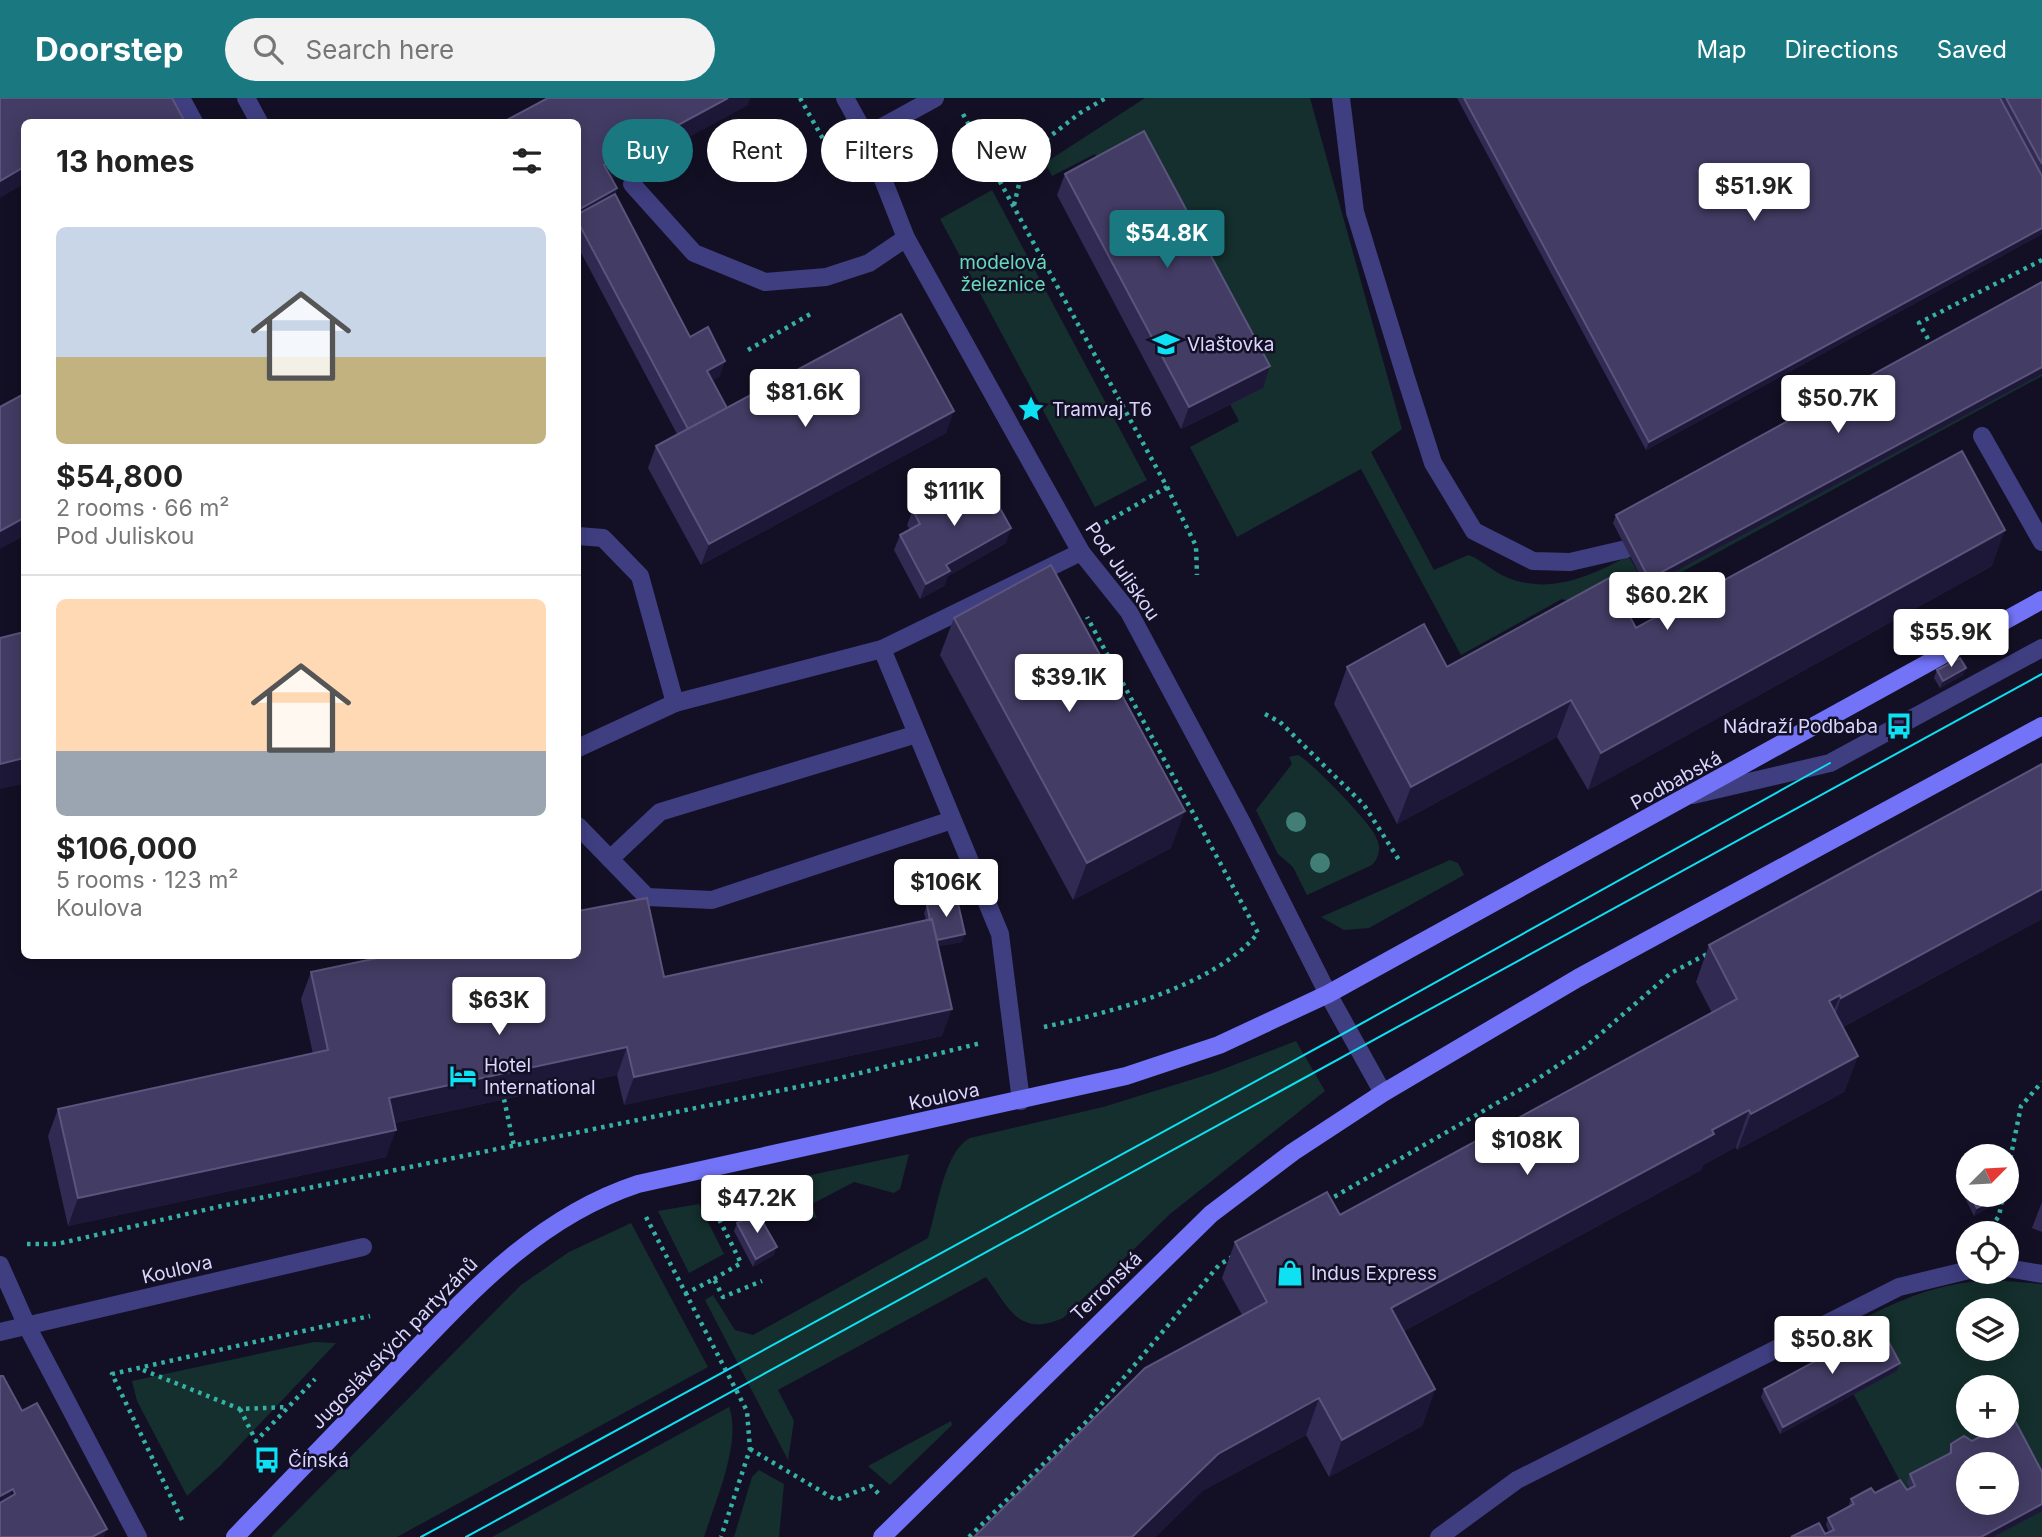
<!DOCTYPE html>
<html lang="en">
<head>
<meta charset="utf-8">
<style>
	:root { --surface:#fff; --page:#f2f2f2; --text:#222; --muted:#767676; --line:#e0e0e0; --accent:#197880 }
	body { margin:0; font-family:Inter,sans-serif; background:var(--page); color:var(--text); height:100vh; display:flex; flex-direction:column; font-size:26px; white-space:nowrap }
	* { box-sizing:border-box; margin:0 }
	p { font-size:23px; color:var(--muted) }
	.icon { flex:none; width:38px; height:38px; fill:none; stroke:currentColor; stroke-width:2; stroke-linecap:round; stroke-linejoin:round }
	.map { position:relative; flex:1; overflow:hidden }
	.drawer { position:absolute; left:21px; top:21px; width:560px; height:840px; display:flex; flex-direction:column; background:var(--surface); border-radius:10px; box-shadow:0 4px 18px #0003 }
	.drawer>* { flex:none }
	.hud { position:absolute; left:602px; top:21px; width:665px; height:63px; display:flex; gap:14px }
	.needle { width:46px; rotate:66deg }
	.fabs { position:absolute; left:1956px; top:1046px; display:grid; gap:14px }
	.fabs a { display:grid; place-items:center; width:63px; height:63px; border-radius:50%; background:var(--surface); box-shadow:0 4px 18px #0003; font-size:35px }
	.price { position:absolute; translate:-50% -60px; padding:0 16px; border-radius:7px; background:#fff; color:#222; font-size:23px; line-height:46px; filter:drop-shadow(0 2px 4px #0008) }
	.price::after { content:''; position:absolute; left:50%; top:42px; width:21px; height:16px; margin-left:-10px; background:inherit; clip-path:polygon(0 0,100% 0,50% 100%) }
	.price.current { background:var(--accent); color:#fff }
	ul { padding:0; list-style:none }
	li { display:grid; align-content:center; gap:14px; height:371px; padding:0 35px }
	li+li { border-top:2px solid var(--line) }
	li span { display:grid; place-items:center; height:217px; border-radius:10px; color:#555 }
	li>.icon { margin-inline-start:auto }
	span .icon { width:126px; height:126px; fill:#fffc; stroke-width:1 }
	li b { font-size:30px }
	h2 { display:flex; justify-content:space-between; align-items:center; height:84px; padding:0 35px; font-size:30px }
	.tag { padding:0 24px; border-radius:32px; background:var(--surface); box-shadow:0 4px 18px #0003; font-size:24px; line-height:63px }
	.tag.current { background:var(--accent); color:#fff }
	header { display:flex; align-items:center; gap:42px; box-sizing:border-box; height:98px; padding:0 35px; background:var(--accent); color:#fff }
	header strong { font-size:33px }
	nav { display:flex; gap:38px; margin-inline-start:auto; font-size:24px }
	.search { width:490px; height:63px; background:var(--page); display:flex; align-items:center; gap:18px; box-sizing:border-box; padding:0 24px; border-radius:38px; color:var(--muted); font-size:26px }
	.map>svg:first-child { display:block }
</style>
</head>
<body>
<header>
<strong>Doorstep</strong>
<div class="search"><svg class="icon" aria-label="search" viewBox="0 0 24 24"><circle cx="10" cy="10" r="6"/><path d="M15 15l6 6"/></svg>Search here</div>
<nav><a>Map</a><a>Directions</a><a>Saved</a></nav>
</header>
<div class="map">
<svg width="2042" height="1439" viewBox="0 0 2042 1439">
	<rect width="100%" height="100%" fill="#131025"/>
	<g fill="#142f2d" fill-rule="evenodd">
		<path d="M1145,0H1310L1402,331L1371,354L1434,472L1468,457C1481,461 1492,473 1506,479C1548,497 1589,479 1626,459L1630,460L1646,489L2042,274V278L1608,514L1562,501L1461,557L1361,371L1237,439L1190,349L1239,323L1230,306L1262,289L1095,56L1052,78L1045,65Z"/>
		<polygon points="992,92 1147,382 1095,409 940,121"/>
		<path d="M1298,657C1311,663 1369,724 1375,737C1381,748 1381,757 1372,767L1307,797L1293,769L1278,756L1256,712L1292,666L1289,659Z"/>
		<polygon points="1450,762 1458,765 1464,777 1369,830 1344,832 1321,819"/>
		<path d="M1296,943L1325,993L1170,1116L1063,1220C1018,1240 1009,1209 986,1179L778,1292L794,1323L788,1362L705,1202L713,1197L735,1232L753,1237L928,1140C937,1112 944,1053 970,1040L1103,1009L1213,975Z"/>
		<path d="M909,1056L900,1091L894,1095L854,1084L812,1106L817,1121C802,1116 795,1096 788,1082Z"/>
		<polygon points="699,1106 724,1156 689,1175 658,1113"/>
		<polygon points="631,1125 708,1269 397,1439 271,1439 521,1187 569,1154"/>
		<path d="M1992,1182L2042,1186V1387L2010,1329L1949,1356L1908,1398L1824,1241C1882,1211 1925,1185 1992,1182ZM1969,1213H2007V1251H1969ZM1969,1290H2007V1328H1969Z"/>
		<polygon points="314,1244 336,1245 220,1368 187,1398 137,1303 132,1283"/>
		<path d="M729,1309C742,1344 715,1404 704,1439H492Z"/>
		<polygon points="951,1323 952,1327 890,1387 868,1368"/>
		<polygon points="759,1372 784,1386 779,1439 734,1439 752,1379"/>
		<polygon points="2042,1413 2042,1439 1991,1439"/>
	</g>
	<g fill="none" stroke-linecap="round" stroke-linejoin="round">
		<g stroke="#36b1a6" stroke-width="4.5" stroke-dasharray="3.5 5" stroke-linecap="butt">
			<polyline points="800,0 841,73"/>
			<polyline points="963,16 1167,389 1103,426"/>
			<polyline points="1014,107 1026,57 1080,15 1106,0"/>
			<polyline points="1928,241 1919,225 2042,162"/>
			<polyline points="748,252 814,214"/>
			<polyline points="1167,389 1196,448 1197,477"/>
			<polyline points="1265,616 1280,624 1364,707 1399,762"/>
			<path d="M1044,929C1110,914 1214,889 1258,835L1087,519"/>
			<polyline points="504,1001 514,1048"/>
			<polyline points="2007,1077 2021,1008 2042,984"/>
			<polyline points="1327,1103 1530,986 1584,950 1671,875 1709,855"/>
			<polyline points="646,1119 747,1313 750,1351 721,1439"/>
			<polyline points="1986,1136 1999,1118 2003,1097"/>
			<polyline points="27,1146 57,1146 226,1107 836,981 981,945"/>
			<polyline points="714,1181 741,1165 717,1117"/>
			<polyline points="685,1196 714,1181 723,1199 762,1183"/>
			<polyline points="143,1272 240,1311 288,1309"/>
			<polyline points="240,1311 256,1343 315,1281"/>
			<polyline points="750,1351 836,1402 871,1388 879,1396"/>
			<polyline points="182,1422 112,1276 370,1218"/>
			<polyline points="969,1439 1088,1322 1219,1167 1232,1159"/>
		</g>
		<g stroke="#3f3e81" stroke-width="18">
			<polyline points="181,0 194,24"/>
			<polyline points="246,0 259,24"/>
			<polyline points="1341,0 1355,114 1405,277 1433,365 1474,433 1533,463 1570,464 1626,451"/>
			<polyline points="866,38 935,0"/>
			<polyline points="632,86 694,155 765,184 826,179 869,165 906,140"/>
			<polyline points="1982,338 2042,444"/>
			<polyline points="578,438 603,440 640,478 675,605 882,551 1081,454"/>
			<polyline points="882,551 1000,836 1021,1003"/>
			<polyline points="578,650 675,605"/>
			<polyline points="1693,697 1830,665 2042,550"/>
			<polyline points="578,728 647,799 712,802 952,722"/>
			<polyline points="610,761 660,714 917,636"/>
			<polyline points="2007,1170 2042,1176"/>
			<polyline points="1439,1439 1517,1382 1899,1189 1969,1172"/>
		</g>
		<g stroke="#3f3e81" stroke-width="18">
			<polyline points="845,0 866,38 906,140 1081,454 1129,514 1241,723 1328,896 1383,995"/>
			<polyline points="0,1167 27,1228 138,1439"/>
			<polyline points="0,1234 363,1149"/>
		</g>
		<g stroke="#7373f8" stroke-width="18">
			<path d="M235,1439C288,1384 342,1329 395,1273C467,1198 535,1120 638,1086L1126,978L1219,947L1328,896L2042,502"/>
			<polyline points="882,1439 1211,1116 1293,1054 1383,995 1578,880 2042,628"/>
		</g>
		<g stroke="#0de1f2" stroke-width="2">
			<polyline points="421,1439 1348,933 1830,665"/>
			<polyline points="466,1439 2042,576"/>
		</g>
	</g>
	<g fill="#417f76">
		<circle cx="1296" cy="724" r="10"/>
		<circle cx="1320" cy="765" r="10"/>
	</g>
	<g fill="#312a52">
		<polygon points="1457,0 2042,0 2042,136 1646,352"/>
		<polygon points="748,7 612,80 617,90 615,96 690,239 720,278 712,282 727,310 946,335 701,467 648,370 656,348 677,336 578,149 578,24"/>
		<polygon points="1065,76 1263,290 1181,331 1057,97"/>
		<polygon points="2042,184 2042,276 1646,489 1613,425 1616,417"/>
		<polygon points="913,412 1006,445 948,478 944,488 920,501 894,452 900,437 910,432 907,427"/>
		<polygon points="1992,468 1588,692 1557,639 1397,726 1334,606 1347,569 1447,569 1636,530"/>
		<polygon points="954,520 1171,750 1073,802 940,557"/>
		<polygon points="1937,572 1963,577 1940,590 1934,580"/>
		<polygon points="2042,666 2042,821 1843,929 1858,958 1844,994 1737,1052 1736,1049 1703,1067 1701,1072 1404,1233 1435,1291 1422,1328 1329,1379 1306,1337 1204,1392 1242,1217 1222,1180 1235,1144 1340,1117 1712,915 1696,884 1709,847"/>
		<polygon points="927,807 962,844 938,848 942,938 624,1007 617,977 394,1025 386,1059 68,1128 48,1038 58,1011 313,956 301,901 311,874 384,858 578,858 664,879 926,822 924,815"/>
		<polygon points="1969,1067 1969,1097 1997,1097 1998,1099 1995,1106 1974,1118 1955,1080 1957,1072"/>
		<polygon points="2042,1104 2042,1134 2032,1130"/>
		<polygon points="737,1125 774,1157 753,1169 734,1133"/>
		<polygon points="1900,1265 1897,1273 1780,1336 1761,1299 1764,1291"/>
		<polygon points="1972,1343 2042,1374 2042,1413 1993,1439 1791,1439 1825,1436 1829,1434 1826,1427 1828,1420 1848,1409 1851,1401 1875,1395 1907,1392 1910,1391 1907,1384 1910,1376 1948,1356 1951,1346"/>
	</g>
	<g fill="#1d1838">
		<polygon points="728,0 750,0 748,7 597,89 604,67"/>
		<polygon points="24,69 24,86 0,100 0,83"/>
		<polygon points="617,90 609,111 578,124 578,112"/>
		<polygon points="2042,130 2042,136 1646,352 1649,344"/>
		<polygon points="725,263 720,278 702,288 707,273"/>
		<polygon points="1270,268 1263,290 1181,331 1189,309"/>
		<polygon points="2042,269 2042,276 1646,489 1649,481"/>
		<polygon points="954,313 946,335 701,467 709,446"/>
		<polygon points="24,420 24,438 0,451 0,433"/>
		<polygon points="1011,430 1006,445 948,478 944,488 920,501 926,486 946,467"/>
		<polygon points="2005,432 1992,468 1588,692 1601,655"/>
		<polygon points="1966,570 1963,577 1940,590 1943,583"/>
		<polygon points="1571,602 1557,639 1397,726 1411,689"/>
		<polygon points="24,660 24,686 0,691 0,666"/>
		<polygon points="1185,713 1171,750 1073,802 1087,765"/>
		<polygon points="2042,791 2042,821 1828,937 1841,900"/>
		<polygon points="965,836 962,844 931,850 934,842"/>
		<polygon points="1840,897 1826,933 1829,903"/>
		<polygon points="952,911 942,938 624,1007 634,979"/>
		<polygon points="627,949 617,977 379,1028 389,1000"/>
		<polygon points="1858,958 1844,994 1737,1052 1751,1016"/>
		<polygon points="1749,1012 1736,1049 1703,1067 1701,1072 1378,1247 1391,1210"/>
		<polygon points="396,1032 386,1059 68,1128 78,1100"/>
		<polygon points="1998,1099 1995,1106 1974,1118 1977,1110"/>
		<polygon points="777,1149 774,1157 753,1169 756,1161"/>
		<polygon points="1900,1265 1897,1273 1780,1336 1783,1329"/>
		<polygon points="1435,1291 1422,1328 1329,1379 1342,1342"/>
		<polygon points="1319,1300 1306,1337 1204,1392 1156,1439 1132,1439 1218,1356"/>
		<polygon points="13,1391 0,1426 0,1398"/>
		<polygon points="2042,1406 2042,1413 1993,1439 1981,1439"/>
		<polygon points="107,1431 104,1439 92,1439"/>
	</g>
	<g fill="#433c64" stroke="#5b547c" stroke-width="2" fill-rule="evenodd">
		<polygon points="0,0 172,0 185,24 24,24 24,69 0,83"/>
		<polygon points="548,0 728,0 604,67 617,90 578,112 578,24 503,24"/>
		<polygon points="1464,0 2000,0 2042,78 2042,130 1649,344"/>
		<polygon points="2006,0 2042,0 2042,66"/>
		<polygon points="1144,33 1270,268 1189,309 1065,76"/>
		<polygon points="615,96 690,239 708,229 725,263 707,273 727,310 688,331 578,124 578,116"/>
		<polygon points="2042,184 2042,269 1649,481 1616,417"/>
		<polygon points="901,216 954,313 709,446 656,348"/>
		<polygon points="24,296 24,420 0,433 0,309"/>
		<polygon points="1962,353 2005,432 1601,655 1571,602 1411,689 1347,569 1424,526 1447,569 1609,480 1636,530"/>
		<polygon points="983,380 1011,430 946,467 950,473 926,486 900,437 920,426 913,412"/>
		<polygon points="1051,467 1185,713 1087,765 954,520"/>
		<polygon points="24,534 24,660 0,666 0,540"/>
		<polygon points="1960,560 1966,570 1943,583 1937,572"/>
		<polygon points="2042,666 2042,791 1841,900 1840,897 1829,903 1858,958 1751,1016 1749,1012 1712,1032 1714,1036 1391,1210 1435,1291 1342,1342 1319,1300 1218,1356 1132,1439 974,1439 1145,1270 1267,1204 1235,1144 1327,1094 1340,1117 1737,901 1709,847"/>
		<polygon points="647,800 664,879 932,821 952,911 634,979 627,949 389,1000 396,1032 78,1100 58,1011 328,952 311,874 387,858 578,858 578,813"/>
		<polygon points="957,801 965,836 937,842 932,821 930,822 927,807"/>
		<polygon points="1969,1067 1969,1095 1957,1072"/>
		<polygon points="1970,1097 1997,1097 1998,1099 1977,1110"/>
		<polygon points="757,1114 777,1149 756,1161 737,1125"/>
		<polygon points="1880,1228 1900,1265 1783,1329 1764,1291"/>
		<polygon points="0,1278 3,1278 22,1313 37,1305 107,1431 92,1439 0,1439 0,1405 15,1396 13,1391 0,1398"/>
		<path d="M2014,1321L2042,1374V1406L1981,1439H1791L1819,1425L1825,1436L1834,1432L1828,1420L1854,1406L1851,1401L1871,1390L1875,1395L1900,1382L1907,1392L1915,1388L1910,1376L1951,1355V1346L1964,1338L1972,1343L2000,1328H2007V1325ZM1969,1367H2007V1405H1969Z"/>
	</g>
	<defs>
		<g id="school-bare" transform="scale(2.1)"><path d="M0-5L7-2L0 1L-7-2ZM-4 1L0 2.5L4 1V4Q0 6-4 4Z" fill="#0de1f2" stroke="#131025" stroke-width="2.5" paint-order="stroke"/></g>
		<g id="sight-bare" transform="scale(2.1)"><path d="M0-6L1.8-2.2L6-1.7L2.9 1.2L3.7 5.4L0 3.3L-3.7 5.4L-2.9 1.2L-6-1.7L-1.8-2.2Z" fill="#0de1f2" stroke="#131025" stroke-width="2.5" paint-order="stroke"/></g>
		<g id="bus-bare" transform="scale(2.1)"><path d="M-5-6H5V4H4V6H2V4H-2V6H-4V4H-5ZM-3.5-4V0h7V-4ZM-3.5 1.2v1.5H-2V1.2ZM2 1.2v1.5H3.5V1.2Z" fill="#0de1f2" stroke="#131025" stroke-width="2.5" paint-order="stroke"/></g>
		<g id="hotel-bare" transform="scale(2.1)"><path d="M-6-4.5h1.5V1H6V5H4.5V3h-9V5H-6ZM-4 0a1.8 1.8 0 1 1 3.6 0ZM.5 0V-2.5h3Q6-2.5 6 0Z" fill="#0de1f2" stroke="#131025" stroke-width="2.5" paint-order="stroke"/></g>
		<g id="shop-bare" transform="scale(2.1)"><path d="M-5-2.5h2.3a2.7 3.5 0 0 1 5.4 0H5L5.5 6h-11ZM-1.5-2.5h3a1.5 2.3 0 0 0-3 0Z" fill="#0de1f2" stroke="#131025" stroke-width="2.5" paint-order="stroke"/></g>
	</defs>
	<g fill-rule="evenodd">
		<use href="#school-bare" x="1166" y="246"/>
		<use href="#sight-bare" x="1031" y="311"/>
		<use href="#bus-bare" x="1899" y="628"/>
		<use href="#hotel-bare" x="463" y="978"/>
		<use href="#shop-bare" x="1290" y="1175"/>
		<use href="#bus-bare" x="267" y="1362"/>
	</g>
	<g text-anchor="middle" stroke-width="5" stroke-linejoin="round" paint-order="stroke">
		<g font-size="19" fill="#66dab9" stroke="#131025">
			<text x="1003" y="171">modelová<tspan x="1003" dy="22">železnice</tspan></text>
		</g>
		<g font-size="19" fill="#dad6fd" stroke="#131025" text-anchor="start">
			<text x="1187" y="253">Vlaštovka</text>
			<text x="1052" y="318">Tramvaj T6</text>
			<text x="1878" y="635" text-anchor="end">Nádraží Podbaba</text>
			<text x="484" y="974">Hotel<tspan x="484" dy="22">International</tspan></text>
			<text x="1311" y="1182">Indus Express</text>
			<text x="288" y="1369">Čínská</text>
		</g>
		<g font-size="19" fill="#dad6fd" stroke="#131025">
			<text transform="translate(1123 473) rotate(55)" y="7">Pod Juliskou</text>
			<text transform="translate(1676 682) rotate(-29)" y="7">Podbabská</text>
			<text transform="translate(944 998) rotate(-12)" y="7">Koulova</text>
			<text transform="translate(177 1171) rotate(-13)" y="7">Koulova</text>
			<text transform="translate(1106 1188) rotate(-44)" y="7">Terronská</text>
			<text transform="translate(394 1245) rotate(-46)" y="7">Jugoslávských partyzánů</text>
		</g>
	</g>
</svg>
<div class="fabs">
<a><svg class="needle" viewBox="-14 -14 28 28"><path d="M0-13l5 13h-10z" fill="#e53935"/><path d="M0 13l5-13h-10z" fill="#767676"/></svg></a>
<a><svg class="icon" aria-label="locate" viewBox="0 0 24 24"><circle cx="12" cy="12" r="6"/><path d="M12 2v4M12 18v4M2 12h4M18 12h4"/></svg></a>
<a><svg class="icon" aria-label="layers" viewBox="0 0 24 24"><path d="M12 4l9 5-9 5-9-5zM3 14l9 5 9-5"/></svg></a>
<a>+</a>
<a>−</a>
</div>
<b class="price" style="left:1754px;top:125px">$51.9K</b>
<b class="price current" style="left:1167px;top:172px">$54.8K</b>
<b class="price" style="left:805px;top:331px">$81.6K</b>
<b class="price" style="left:1838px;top:337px">$50.7K</b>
<b class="price" style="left:954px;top:430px">$111K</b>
<b class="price" style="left:1667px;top:534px">$60.2K</b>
<b class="price" style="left:1951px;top:571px">$55.9K</b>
<b class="price" style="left:1069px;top:616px">$39.1K</b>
<b class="price" style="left:946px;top:821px">$106K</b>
<b class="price" style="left:499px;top:939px">$63K</b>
<b class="price" style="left:1527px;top:1079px">$108K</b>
<b class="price" style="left:757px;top:1137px">$47.2K</b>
<b class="price" style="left:1832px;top:1278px">$50.8K</b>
<div class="hud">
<a class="tag current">Buy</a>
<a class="tag">Rent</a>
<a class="tag">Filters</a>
<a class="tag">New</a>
</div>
<section class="drawer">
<h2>13 homes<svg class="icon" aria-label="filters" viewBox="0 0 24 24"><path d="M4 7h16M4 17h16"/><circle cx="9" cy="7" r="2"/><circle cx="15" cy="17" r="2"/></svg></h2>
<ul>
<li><span style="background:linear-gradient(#c9d6e8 60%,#c2b280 0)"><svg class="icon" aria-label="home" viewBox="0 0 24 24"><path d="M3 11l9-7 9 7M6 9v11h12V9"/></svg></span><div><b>$54,800</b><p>2 rooms · 66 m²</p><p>Pod Juliskou</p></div></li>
<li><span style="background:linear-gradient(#ffd9b3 70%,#9aa5b1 0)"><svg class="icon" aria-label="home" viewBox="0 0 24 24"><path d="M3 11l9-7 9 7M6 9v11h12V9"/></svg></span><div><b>$106,000</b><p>5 rooms · 123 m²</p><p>Koulova</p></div></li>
</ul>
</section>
</div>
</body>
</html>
